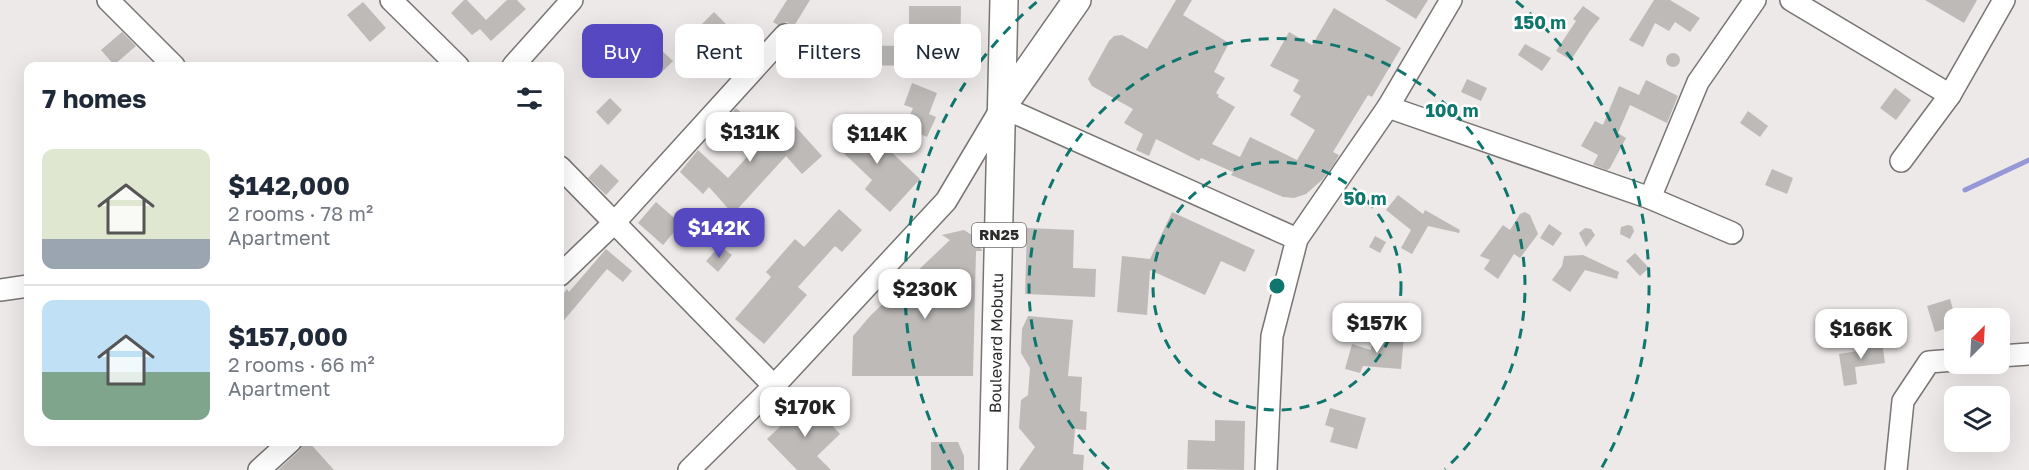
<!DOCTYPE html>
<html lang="en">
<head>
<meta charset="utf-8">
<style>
	:root { --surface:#fff; --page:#f2f2f3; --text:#1f2937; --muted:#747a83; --line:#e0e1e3; --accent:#5548c0 }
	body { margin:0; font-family:"Golos Text",sans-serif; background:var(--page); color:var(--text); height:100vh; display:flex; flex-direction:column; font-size:22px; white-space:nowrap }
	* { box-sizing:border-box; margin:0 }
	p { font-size:20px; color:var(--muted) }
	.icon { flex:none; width:33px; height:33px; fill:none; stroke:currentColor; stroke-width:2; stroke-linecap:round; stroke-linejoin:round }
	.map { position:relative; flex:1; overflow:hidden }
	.drawer { position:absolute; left:24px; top:62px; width:540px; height:384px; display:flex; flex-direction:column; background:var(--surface); border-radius:12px; box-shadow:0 6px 24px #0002 }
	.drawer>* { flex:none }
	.banner { position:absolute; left:582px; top:24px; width:570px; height:54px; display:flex; gap:12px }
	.needle { width:39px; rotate:24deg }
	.tools { position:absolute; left:1944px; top:308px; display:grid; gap:12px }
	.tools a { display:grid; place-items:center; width:66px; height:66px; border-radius:12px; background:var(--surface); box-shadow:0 6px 24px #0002; font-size:30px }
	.price { position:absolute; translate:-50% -51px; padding:0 14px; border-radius:12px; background:#fff; color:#222; font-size:20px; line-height:39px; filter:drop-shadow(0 2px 3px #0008) }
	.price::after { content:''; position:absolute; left:50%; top:36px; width:18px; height:14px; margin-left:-9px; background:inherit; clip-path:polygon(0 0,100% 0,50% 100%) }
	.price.active { background:var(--accent); color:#fff }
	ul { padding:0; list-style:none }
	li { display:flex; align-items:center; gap:18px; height:150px; padding:0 18px }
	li+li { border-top:2px solid var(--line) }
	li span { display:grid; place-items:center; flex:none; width:168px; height:120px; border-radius:12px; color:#555 }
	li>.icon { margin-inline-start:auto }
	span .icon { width:72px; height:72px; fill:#fffc; stroke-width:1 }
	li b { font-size:26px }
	h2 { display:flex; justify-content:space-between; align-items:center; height:72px; padding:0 18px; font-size:26px }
	.pill { padding:0 21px; border-radius:12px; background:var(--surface); box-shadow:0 6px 24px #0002; font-size:21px; line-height:54px }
	.pill.active { background:var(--accent); color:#fff }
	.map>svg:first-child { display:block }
</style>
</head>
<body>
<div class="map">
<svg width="2029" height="470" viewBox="0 0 2029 470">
	<rect width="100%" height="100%" fill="#ede9e8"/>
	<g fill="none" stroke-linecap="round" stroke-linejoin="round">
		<polyline stroke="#9597d7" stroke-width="5" points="1965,190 2029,160"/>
	</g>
	<g fill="#bdbab8">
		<polygon points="464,0 467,0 486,20 507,0 517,0 526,9 491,41 480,29 472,35 451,13"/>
		<polygon points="787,0 810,0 794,26 787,22 778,25 773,22"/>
		<polygon points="1176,0 1192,0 1183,15 1229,43 1214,72 1225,78 1216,93 1219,95 1218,97 1235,107 1212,144 1240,157 1250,137 1297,160 1315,130 1290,115 1301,96 1293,91 1299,80 1270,66 1289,32 1312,45 1334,8 1401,48 1372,97 1368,95 1333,152 1339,155 1334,164 1322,180 1306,194 1294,198 1283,197 1231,175 1233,172 1201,158 1199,161 1156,139 1149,156 1136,150 1143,134 1124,123 1133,109 1092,86 1088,79 1109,41 1114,36 1122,35 1147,49"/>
		<polygon points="1385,0 1428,0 1416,19"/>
		<polygon points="1654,0 1670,0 1700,18 1690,32 1675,22 1669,31 1655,23 1643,47 1629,40"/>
		<polygon points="1925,0 1977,0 1964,23"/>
		<polygon points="363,2 386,28 370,42 347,15"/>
		<polygon points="909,6 961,6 960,66 829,65 829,45 909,46"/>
		<polygon points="1583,6 1600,18 1590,31 1571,60 1556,51 1576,21 1573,19"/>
		<polygon points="714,12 729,27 716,39 702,24"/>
		<circle cx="646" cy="33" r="7"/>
		<polygon points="122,32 136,46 114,65 101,50"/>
		<polygon points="725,39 737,51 723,66 710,54"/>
		<polygon points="1525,44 1551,58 1542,71 1518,55"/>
		<polygon points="660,49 673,61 658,76 646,64"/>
		<circle cx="1673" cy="60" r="7"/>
		<polygon points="1467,79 1487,88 1481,101 1461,92"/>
		<polygon points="1646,80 1678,96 1667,123 1630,105 1618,133 1626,138 1610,168 1607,170 1593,165 1598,155 1581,146 1595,121 1603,125 1619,86 1639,95"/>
		<polygon points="912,83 937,93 929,114 936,117 927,137 905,127 913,108 904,105"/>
		<polygon points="1895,88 1911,100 1896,120 1880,108"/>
		<polygon points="610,98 622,110 608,125 596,112"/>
		<polygon points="736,108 757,127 755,129 775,144 795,126 822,156 802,174 786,156 733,214 709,187 703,194 680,172 698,150 728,178 755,148 724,121"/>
		<polygon points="1748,111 1768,126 1760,137 1740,123"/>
		<polygon points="855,118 920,179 890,212 865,189 872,180 832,142"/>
		<polygon points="601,164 619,181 606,195 588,178"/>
		<polygon points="1772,169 1793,178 1787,194 1765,185"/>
		<polygon points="1398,195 1423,214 1425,210 1460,230 1459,233 1428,226 1412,254 1401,248 1411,230 1386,210"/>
		<polygon points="656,202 681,224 663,245 638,223"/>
		<polygon points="839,209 862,230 842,252 835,246 798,287 807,295 764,344 735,319 771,277 766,272 795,239 804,247"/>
		<polygon points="1172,212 1255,250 1245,272 1221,261 1205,295 1150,270 1147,315 1117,312 1122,256 1150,259"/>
		<polygon points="1525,212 1530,215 1538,234 1520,258 1514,254 1498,279 1484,269 1490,260 1480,256 1503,225 1510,230 1520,214"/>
		<polygon points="1549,224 1562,233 1553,246 1540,238"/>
		<polygon points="1628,225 1632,226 1634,231 1630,239 1620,234 1621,227"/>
		<polygon points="1027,228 1074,230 1073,268 1096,269 1095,297 1025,294"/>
		<polygon points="1585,228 1591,229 1595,235 1586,247 1579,233"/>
		<polygon points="964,230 978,239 982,251 976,251 973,376 852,376 853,336 871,315 950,240 942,235"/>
		<polygon points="1375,236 1386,242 1380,253 1369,247"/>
		<polygon points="720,246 732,255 718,272 706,261"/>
		<polygon points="606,249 632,271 623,282 607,269 560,325 560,298 567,289 569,292"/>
		<polygon points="1635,253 1649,268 1640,276 1626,261"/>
		<polygon points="1583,255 1619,272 1617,279 1585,270 1570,292 1552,280 1562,266 1564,256"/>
		<polygon points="1950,299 1954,313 1954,326 1935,332 1927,306"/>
		<polygon points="1028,316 1073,320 1068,376 1082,377 1080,411 1087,412 1086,430 1075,429 1073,454 1084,455 1083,470 1019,470 1035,447 1019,428 1021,400 1028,395 1030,368 1021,353 1022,329"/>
		<polygon points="1373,334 1404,336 1401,369 1363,366 1360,373 1345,369 1352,344 1371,350"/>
		<polygon points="1882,341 1885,363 1855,367 1857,384 1844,386 1839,354 1858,351 1857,345"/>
		<polygon points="808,400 840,434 817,456 831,470 797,470 767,439"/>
		<polygon points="1330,408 1366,418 1357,449 1330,442 1334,428 1325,425"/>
		<polygon points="1215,420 1245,421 1244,470 1187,469 1188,440 1215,441"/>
		<polygon points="308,441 334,470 278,470 300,450 303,442"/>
		<polygon points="931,442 958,442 964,456 964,470 931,470"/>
	</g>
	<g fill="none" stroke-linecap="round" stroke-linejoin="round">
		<g stroke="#787573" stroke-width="24">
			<g id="minor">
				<polyline points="108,0 174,66"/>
				<polyline points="391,0 458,66"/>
				<polyline points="1791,0 1950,95"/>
				<polyline points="513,66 572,0"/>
				<polyline points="1388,107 1650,198 1732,233"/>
				<polyline points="1901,161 1950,95 2004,0"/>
				<polyline points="560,167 774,386"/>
				<polyline points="1650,198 1698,82 1755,0"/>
				<polyline points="1297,239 1388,107 1451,0"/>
				<polyline points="560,275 614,223 785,35"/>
				<polyline points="0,290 28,286"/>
				<polyline points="2000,356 2029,354"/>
				<polyline points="259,470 291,441"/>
				<polyline points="689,470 774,386 946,201 1002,107 1297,239 1272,336 1266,470"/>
				<polyline points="1896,470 1903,401 1929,362 1954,360"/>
			</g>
		</g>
		<g stroke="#787573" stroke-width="30">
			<g id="major">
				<polyline points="1002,107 1077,0"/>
				<polyline points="993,470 1004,0"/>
			</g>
		</g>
		<use href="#minor" stroke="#fff" stroke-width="21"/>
		<use href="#major" stroke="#fff" stroke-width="27"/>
	</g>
	<g fill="none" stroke="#0f766e" stroke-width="3" stroke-dasharray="10 8">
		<circle cx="1277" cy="286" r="124"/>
		<path d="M1109 469A248 248 0 1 1 1445 469"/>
		<path d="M953 469A372 372 0 0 1 1038 1M1516 1A372 372 0 0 1 1601 469"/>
	</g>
	<g text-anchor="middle" stroke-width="5" stroke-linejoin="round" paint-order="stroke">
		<rect fill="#fff" stroke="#6d6c6b" stroke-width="1.5" x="972" y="223" width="54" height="24" rx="4.5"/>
		<g font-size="15" font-weight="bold" fill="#2e2d2c">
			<text x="999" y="240">RN25</text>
		</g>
		<g font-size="16" fill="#2e2d2c" stroke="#fff">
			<text transform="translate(996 343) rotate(-89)" y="6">Boulevard Mobutu</text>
		</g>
	</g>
	<circle cx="1277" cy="286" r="9" fill="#0f766e" stroke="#fff" stroke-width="3"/>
	<g font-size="18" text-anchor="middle" font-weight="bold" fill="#0f766e" stroke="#fff" stroke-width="5" stroke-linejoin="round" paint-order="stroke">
		<text x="1540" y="29">150 m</text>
		<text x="1452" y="117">100 m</text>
		<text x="1365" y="205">50 m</text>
	</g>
</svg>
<div class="tools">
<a><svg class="needle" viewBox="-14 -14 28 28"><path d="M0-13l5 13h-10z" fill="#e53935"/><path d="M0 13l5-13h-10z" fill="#747a83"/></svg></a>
<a><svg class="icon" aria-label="layers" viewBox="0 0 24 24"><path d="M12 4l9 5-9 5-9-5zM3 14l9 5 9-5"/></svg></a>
</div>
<b class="price" style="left:750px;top:163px">$131K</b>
<b class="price" style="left:877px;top:165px">$114K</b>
<b class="price active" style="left:719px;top:259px">$142K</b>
<b class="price" style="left:925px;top:320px">$230K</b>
<b class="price" style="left:1377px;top:354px">$157K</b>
<b class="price" style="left:1861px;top:360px">$166K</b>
<b class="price" style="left:805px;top:438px">$170K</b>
<div class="banner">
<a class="pill active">Buy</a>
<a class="pill">Rent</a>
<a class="pill">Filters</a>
<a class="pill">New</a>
</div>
<section class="drawer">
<h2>7 homes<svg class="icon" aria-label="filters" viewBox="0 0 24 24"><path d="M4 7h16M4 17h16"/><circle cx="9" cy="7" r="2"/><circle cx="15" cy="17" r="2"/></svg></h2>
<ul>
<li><span style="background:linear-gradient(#dfe7d0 75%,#9aa5b1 0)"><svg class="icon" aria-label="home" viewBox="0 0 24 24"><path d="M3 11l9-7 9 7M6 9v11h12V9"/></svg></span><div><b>$142,000</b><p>2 rooms · 78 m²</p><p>Apartment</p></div></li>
<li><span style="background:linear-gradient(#bfe0f5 60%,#7fa58c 0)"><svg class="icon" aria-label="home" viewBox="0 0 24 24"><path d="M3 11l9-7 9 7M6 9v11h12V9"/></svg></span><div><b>$157,000</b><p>2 rooms · 66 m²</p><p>Apartment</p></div></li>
</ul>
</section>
</div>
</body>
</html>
